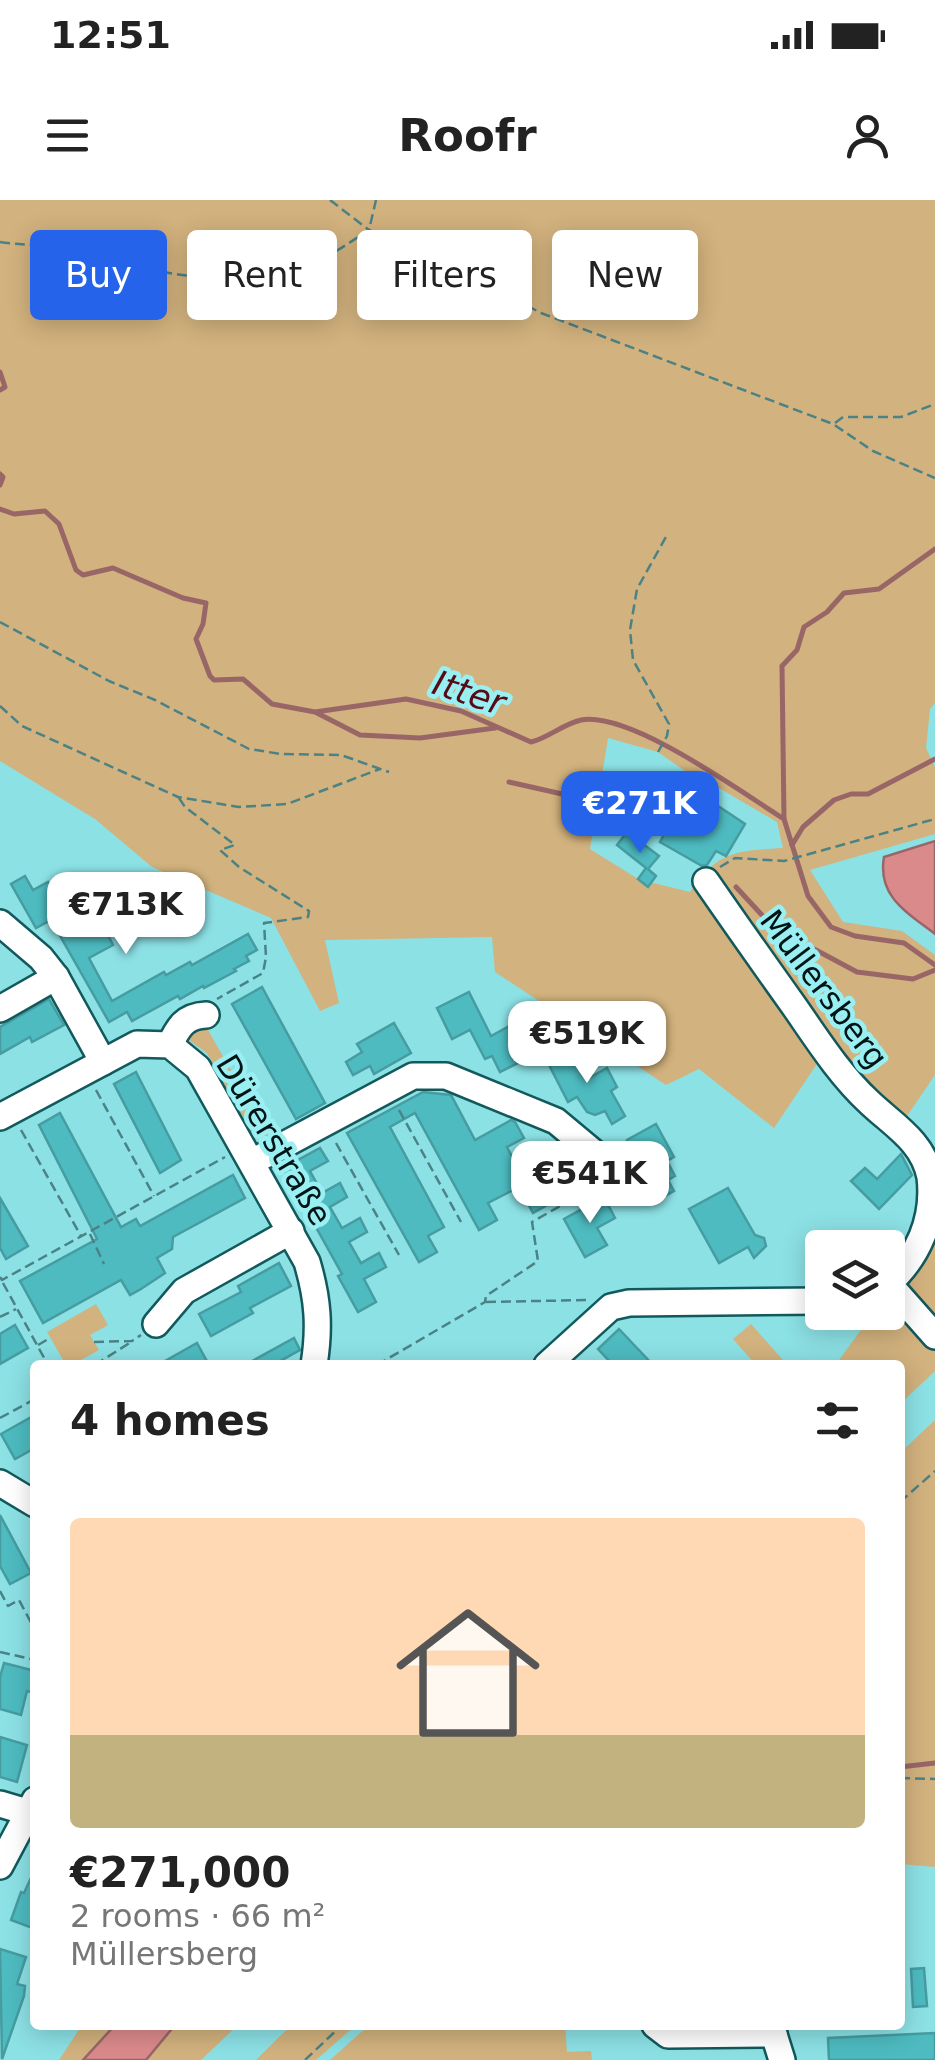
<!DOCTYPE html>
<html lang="en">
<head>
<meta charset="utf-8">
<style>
	:root { --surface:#fff; --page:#f2f2f2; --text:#222; --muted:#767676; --line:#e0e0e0; --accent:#2563eb }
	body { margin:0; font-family:"DejaVu Sans",sans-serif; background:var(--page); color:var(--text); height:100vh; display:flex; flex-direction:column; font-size:38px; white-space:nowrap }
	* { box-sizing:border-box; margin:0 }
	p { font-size:32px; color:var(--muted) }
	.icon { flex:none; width:55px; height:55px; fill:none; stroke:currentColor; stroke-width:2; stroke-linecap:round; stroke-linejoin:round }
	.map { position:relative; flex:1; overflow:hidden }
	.details { position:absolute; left:30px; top:1160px; width:875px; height:670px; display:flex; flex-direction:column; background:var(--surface); border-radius:10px; box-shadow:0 5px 25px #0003 }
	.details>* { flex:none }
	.banner { position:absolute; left:30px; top:30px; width:875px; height:90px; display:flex; gap:20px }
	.tools { position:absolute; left:805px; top:1030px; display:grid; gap:20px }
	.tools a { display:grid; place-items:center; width:100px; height:100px; border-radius:10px; background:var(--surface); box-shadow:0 5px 25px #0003; font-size:50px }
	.price { position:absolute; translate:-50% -85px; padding:0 22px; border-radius:20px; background:#fff; color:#222; font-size:32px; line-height:65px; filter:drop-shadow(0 2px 5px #0008) }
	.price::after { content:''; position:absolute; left:50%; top:60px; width:30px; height:22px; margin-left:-15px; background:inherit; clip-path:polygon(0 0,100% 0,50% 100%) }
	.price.active { background:var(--accent); color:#fff }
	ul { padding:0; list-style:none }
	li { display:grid; align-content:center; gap:20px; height:530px; padding:0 40px }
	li+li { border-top:2px solid var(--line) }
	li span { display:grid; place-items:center; height:310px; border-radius:10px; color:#555 }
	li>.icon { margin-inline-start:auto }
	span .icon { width:180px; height:180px; fill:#fffc; stroke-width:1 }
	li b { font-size:42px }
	h2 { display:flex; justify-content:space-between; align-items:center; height:120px; padding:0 40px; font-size:42px }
	.pill { padding:0 35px; border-radius:10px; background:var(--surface); box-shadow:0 5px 25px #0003; font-size:35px; line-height:90px }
	.pill.active { background:var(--accent); color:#fff }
	.status { display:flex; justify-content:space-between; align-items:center; height:70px; padding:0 50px; background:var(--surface); direction:ltr }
	.status svg { height:28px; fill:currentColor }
	header { display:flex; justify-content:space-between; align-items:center; height:130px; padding:0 40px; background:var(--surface); font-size:45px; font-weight:700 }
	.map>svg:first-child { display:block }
</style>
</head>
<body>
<div class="status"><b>12:51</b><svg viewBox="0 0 49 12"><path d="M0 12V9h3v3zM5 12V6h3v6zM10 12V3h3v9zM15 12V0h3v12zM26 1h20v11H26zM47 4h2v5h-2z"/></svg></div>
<header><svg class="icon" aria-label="menu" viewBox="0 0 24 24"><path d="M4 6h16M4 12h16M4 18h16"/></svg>Roofr<svg class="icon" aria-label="person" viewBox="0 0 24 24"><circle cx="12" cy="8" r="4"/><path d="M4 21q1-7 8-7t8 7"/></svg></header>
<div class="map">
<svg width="935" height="1860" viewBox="0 0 935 1860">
	<rect width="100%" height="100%" fill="#8ce1e5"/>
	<g fill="#d2b27e" fill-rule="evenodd">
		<path d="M0,0H935V503L930,509L926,548L935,567V634L810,670L843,722L902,731L935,755V875L905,919L861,883L831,843L774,928L699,869L666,885L495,772L492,737L325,740L339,803L320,811L271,718L152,667L95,619L0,561ZM608,538L658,552L709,588H719L777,622L783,648C737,651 718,650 690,692L638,679L590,649Z"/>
		<polygon points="194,827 208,830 269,937 255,939 207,853 186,838"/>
		<polygon points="935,1029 935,1171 900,1204 900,1165 837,1163 873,1113 888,1112 888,1095"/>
		<polygon points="96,1104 108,1125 90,1135 99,1150 72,1165 66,1165 47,1132"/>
		<polygon points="751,1124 783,1160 776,1165 756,1165 733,1139"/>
		<polygon points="935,1220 935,1667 900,1664 900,1253"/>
		<polygon points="82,1825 238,1825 201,1860 59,1860"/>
		<polygon points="291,1825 356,1825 316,1860 256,1860"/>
		<polygon points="369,1825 565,1825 567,1852 591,1851 592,1860 330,1860"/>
	</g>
	<g fill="#db8a8b" stroke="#996668" stroke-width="2.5">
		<path d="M935,641V734C908,713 877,697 884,657Z"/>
		<polygon points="115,1825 175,1825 146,1860 83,1860"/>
	</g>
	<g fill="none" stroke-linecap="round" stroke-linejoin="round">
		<g stroke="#996668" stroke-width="5">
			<polyline points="0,172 5,187 0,190"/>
			<polyline points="0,274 3,277 0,285"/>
			<path d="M0,309L14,314L45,311L59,324L76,370L83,375L113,368L183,398L206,403L203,424L196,439L210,476L214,480L243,479L272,504L315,512L406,499L461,511L531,542C548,538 563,524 581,520C630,511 741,592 784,619L808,696L831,727L855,736L904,743L935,765"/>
			<polyline points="317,513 360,535 420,538 495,528"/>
			<polyline points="509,582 602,603"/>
			<polyline points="784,619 782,466 797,450 804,427 827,412 844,393 879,389 935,349"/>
			<polyline points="792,645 803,627 834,600 851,594 868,594 935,559"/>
			<polyline points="736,687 773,727 857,772 913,779 935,770"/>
			<polyline points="900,1567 935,1563"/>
		</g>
	</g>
	<g fill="#4dbbc0" stroke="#469ca0" stroke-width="2.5">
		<polygon points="709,600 745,624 726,656 716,651 707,665 702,666 660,642 669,625 686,635"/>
		<polygon points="627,632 659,656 648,669 656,676 648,687 638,679 646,668 617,645"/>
		<polygon points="25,676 33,690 48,682 72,724 96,712 113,745 89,758 112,801 164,772 166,775 190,762 192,765 248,734 257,750 246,756 249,761 234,769 236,771 204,788 203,786 180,799 178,796 132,821 127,812 109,822 51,720 36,728 11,684"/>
		<polygon points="262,787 325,903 296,919 232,804"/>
		<polygon points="469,792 491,836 513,824 530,857 500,872 492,856 485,859 470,830 452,839 437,808"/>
		<polygon points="49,799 64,825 32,842 30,837 0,854 0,827"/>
		<polygon points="394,823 411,853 374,874 370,866 353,875 346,862 362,852 357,844"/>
		<polygon points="573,849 589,878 607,868 617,887 611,891 625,916 612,924 605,911 595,915 587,912 577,897 568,902 548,863"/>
		<polygon points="136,872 181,960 160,973 114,884"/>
		<polygon points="423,892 451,895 475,940 511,920 515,922 524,938 507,947 519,970 548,954 556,968 542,976 556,1000 533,1013 519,987 488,1003 497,1020 479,1030 415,913 390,927 444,1027 428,1036 437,1052 419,1062 347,933"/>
		<polygon points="60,913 121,1027 136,1019 140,1026 233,975 245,998 173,1037 172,1049 157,1058 165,1073 141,1089 130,1095 121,1080 43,1123 20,1081 97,1039 39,925"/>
		<polygon points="656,924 674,957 667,961 675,976 668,980 674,991 656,1001 648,985 651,983 627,940"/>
		<polygon points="320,948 328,961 310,971 322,993 340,983 347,997 330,1007 342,1028 360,1018 367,1032 349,1042 361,1063 379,1053 386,1067 364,1079 376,1102 358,1112 338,1076 342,1074 283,968"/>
		<polygon points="901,954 912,975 879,1009 851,981 865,968 877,979"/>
		<polygon points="728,988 755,1035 764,1038 766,1046 754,1058 748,1047 719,1063 689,1009"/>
		<polygon points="604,997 615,1018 597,1028 607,1045 585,1057 564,1019"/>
		<polygon points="0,998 28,1046 6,1059 0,1048"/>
		<polygon points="279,1063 291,1086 250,1108 253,1113 211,1136 199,1114 241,1092 238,1086"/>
		<polygon points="15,1125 28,1148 0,1164 0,1134"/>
		<polygon points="619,1129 653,1165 613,1165 598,1149"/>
		<polygon points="294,1138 300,1150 273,1165 245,1165"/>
		<polygon points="197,1143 209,1165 158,1165 188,1148"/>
		<polygon points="35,1215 35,1248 15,1259 1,1234"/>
		<polygon points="0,1315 31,1373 10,1384 0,1366"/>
		<polygon points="4,1463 35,1471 35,1493 27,1491 21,1515 0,1509 0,1477"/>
		<polygon points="0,1537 27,1545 17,1582 0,1577"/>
		<polygon points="35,1669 35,1729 11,1720 21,1692 24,1693"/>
		<polygon points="0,1749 26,1757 17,1784 25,1786 24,1796 2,1859"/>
		<polygon points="924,1768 927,1806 913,1807 911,1769"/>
		<polygon points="935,1833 935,1860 829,1860 828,1838"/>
	</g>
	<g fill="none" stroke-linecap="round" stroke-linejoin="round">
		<g stroke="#12595c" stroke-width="30">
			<g id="minor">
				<path d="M706,681C735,723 764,764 794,806C817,839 839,874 869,902C893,925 923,941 930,977C935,1019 918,1057 888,1084"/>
				<polyline points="0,723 41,758 56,777 103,862"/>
				<polyline points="0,809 56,777"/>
				<path d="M170,845C178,827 185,816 206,815"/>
				<path d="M0,917L137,844L170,845L198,868L307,1062C318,1099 320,1127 314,1165"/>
				<polyline points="252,962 413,876 446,876 556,921 592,951"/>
				<polyline points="889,1084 935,1136"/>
				<polyline points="156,1124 184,1091 291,1031"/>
				<polyline points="547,1165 611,1107 629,1103 822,1101"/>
				<polyline points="0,1283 35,1304"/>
				<polyline points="0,1604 27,1612"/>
				<polyline points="0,1666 35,1600"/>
				<polyline points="655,1825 668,1835 774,1834"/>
				<polyline points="771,1825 782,1860"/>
			</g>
		</g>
		<g stroke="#4b8285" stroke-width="2.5" stroke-dasharray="10 5" stroke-linecap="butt">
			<polyline points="330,0 369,30 447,63 541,113 833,224 873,251 935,278"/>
			<path d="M0,42C13,44 25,44 38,46C119,60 206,92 288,73C318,65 344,46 369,30L376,0"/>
			<polyline points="835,223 843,217 901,217 935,204"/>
			<polyline points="0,422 109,481 155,500 249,549 281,554 341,555 389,572"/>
			<polyline points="0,506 22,526 178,597 239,607 287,604 380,569"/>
			<polyline points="658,552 667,536 669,524 633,460 630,430 637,389 667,335"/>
			<polyline points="179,598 185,607 235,645 220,650 239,667 309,711 308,717 264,723 266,757 263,773 217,799"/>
			<polyline points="720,667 735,658 784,661 935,619"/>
			<polyline points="96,890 154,996"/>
			<polyline points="399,910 461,1022"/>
			<polyline points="21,930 81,1036"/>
			<polyline points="336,943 399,1055"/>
			<polyline points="90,1034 104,1064"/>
			<polyline points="0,1077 2,1080 225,957"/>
			<polyline points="3,1083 48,1165"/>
			<polyline points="486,1102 588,1100"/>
			<polyline points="0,1117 16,1109"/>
			<polyline points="94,1142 132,1141 141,1135"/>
			<polyline points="38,1145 50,1138"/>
			<polyline points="95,1165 131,1142"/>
			<polyline points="377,1165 485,1102 486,1096 538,1061 532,1022 590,989 591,972"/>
			<polyline points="0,1218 35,1199"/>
			<polyline points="900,1302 935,1271"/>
			<polyline points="0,1391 8,1406 19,1400 35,1430"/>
			<polyline points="0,1452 35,1460"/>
			<polyline points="900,1578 935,1579"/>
			<polyline points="305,1860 342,1825"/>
		</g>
		<use href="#minor" stroke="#fff" stroke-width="25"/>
	</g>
	<g text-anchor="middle" stroke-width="9" stroke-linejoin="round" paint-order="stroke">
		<g font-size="32" fill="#001315" stroke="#99eff2">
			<text transform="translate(824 789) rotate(53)" y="11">Müllersberg</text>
			<text transform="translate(274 940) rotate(59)" y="11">Dürerstraße</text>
		</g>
		<g font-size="35" font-style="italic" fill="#550c16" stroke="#99eff2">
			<text transform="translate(469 493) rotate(18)" y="12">Itter</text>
		</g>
	</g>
</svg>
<div class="tools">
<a><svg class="icon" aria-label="layers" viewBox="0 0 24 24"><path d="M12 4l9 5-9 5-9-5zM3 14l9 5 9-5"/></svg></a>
</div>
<b class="price active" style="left:640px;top:656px">€271K</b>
<b class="price" style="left:126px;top:757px">€713K</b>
<b class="price" style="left:587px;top:886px">€519K</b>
<b class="price" style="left:590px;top:1026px">€541K</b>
<div class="banner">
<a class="pill active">Buy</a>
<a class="pill">Rent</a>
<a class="pill">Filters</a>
<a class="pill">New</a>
</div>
<section class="details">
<h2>4 homes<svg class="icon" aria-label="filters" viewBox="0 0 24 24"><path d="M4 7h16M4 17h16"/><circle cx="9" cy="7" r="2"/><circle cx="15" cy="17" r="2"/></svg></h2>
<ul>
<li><span style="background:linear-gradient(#ffd9b3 70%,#c2b280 0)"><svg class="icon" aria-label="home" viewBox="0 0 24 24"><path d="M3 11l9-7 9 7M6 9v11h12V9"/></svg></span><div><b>€271,000</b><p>2 rooms · 66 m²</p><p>Müllersberg</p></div></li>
</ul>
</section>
</div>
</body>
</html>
